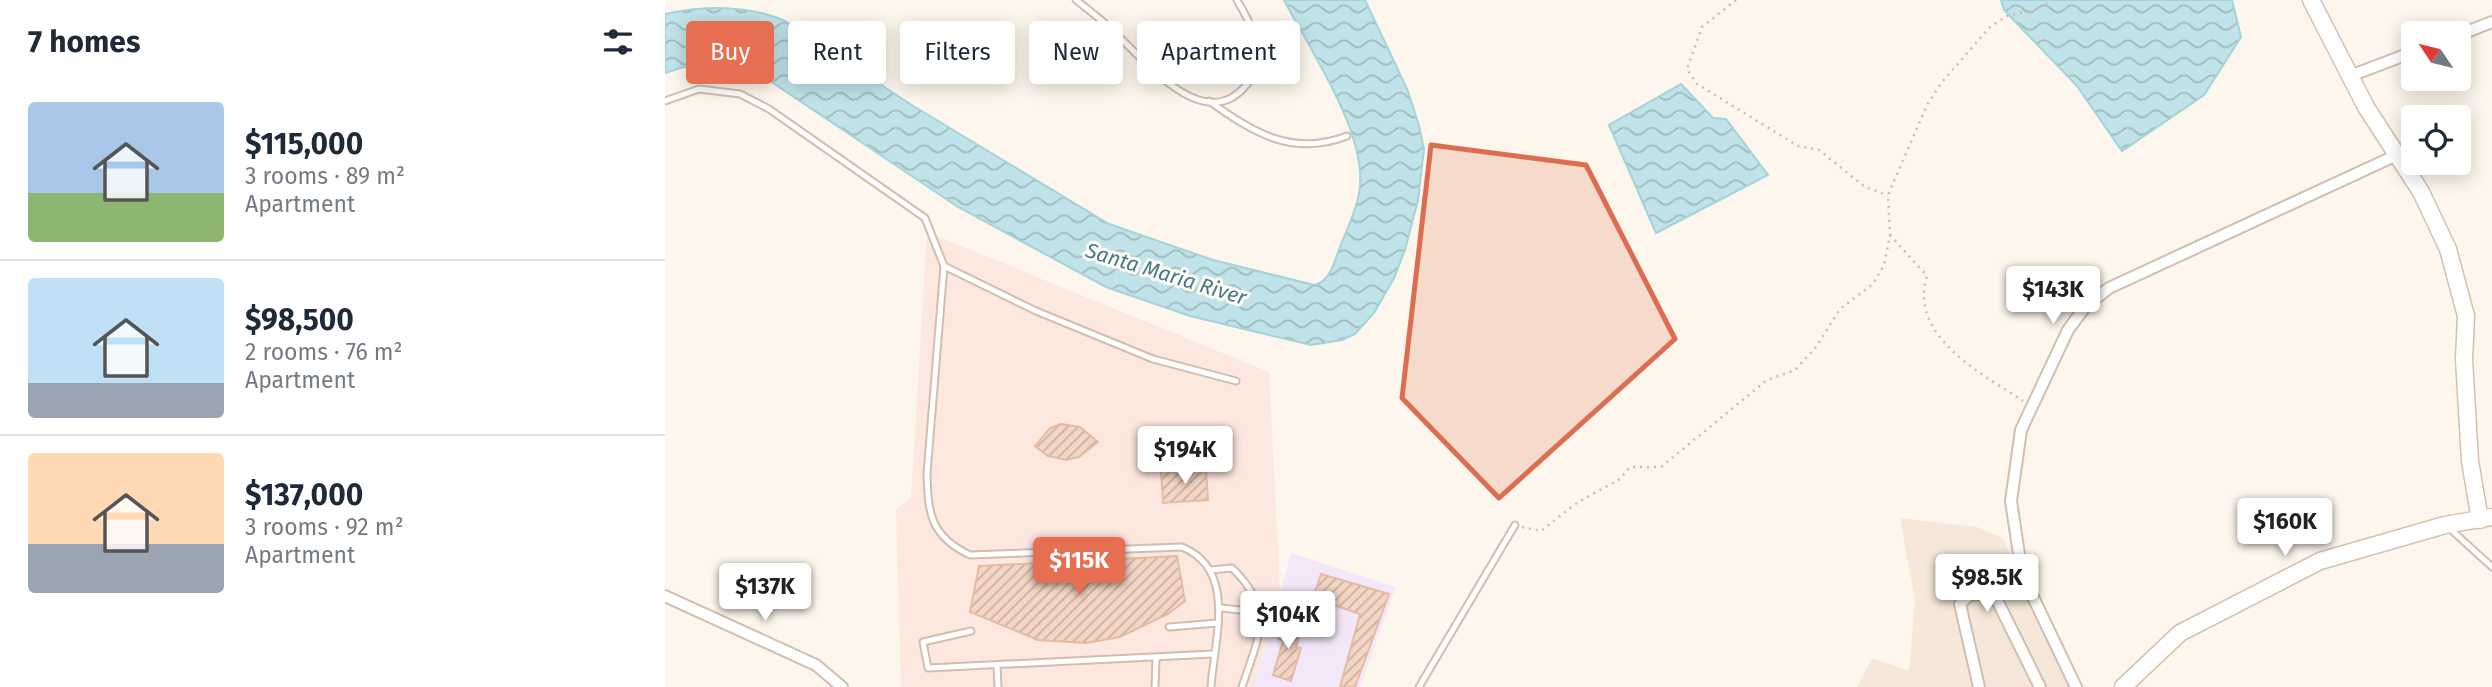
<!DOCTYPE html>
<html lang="en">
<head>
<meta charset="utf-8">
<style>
	:root { --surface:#fff; --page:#f2f2f3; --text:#1f2937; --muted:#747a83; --line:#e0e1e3; --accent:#e76f51 }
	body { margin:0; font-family:"Fira Sans",sans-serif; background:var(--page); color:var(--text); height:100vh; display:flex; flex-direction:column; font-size:26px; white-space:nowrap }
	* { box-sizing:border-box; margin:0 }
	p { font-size:23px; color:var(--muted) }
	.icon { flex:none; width:38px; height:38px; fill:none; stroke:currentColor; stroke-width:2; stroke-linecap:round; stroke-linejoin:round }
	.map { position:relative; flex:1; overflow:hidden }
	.details { display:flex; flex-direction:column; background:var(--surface); width:665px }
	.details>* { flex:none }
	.top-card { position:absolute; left:21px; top:21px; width:665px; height:63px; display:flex; gap:14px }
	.needle { width:46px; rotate:305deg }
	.fabs { position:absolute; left:1736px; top:21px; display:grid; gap:14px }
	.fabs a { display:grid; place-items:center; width:70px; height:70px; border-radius:7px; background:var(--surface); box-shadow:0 4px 18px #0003; font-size:35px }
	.price { position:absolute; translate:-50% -60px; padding:0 16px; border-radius:7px; background:#fff; color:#222; font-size:23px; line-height:46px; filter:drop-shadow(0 2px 4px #0008) }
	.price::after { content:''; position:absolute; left:50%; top:42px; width:21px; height:16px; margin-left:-10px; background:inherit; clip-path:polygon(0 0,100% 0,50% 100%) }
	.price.active { background:var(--accent); color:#fff }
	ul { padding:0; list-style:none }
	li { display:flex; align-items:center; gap:21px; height:175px; padding:0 28px }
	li+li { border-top:2px solid var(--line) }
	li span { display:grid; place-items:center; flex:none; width:196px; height:140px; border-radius:7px; color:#555 }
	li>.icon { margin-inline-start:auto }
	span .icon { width:84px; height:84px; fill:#fffc; stroke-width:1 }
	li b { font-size:30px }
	h2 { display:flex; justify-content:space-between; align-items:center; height:84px; padding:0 28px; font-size:30px }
	.pill { padding:0 24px; border-radius:7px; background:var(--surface); box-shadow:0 4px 18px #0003; font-size:24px; line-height:63px }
	.pill.active { background:var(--accent); color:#fff }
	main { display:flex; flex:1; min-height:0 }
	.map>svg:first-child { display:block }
</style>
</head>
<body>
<main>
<section class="details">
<h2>7 homes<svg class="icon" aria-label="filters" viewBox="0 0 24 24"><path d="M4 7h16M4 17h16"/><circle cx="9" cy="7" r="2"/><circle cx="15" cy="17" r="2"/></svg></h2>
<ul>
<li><span style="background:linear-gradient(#a9c7e8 65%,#8fb573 0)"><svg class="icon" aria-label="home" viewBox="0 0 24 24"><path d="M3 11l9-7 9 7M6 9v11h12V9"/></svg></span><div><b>$115,000</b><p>3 rooms · 89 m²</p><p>Apartment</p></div></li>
<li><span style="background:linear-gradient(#bfe0f5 75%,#9aa5b1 0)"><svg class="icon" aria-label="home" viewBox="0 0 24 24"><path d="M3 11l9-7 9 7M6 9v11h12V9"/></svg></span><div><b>$98,500</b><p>2 rooms · 76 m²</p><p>Apartment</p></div></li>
<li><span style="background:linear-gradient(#ffd9b3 65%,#9aa5b1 0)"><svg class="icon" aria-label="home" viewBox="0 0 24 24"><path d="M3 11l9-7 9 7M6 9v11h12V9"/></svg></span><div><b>$137,000</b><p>3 rooms · 92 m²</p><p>Apartment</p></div></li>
</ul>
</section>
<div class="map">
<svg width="1827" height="687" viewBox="0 0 1827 687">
	<defs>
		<pattern id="water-waves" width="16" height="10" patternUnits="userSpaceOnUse" patternTransform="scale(1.75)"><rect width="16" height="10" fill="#bfe3e8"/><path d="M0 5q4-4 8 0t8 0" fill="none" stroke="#a0bbbe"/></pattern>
		<pattern id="building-hatch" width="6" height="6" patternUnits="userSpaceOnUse" patternTransform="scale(1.75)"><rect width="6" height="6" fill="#f3d5c3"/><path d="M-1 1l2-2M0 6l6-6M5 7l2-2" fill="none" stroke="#cab0a1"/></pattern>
	</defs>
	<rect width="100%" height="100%" fill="#fdf6ec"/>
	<polygon fill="#f5e8da" points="1235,518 1312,527 1338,538 1404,687 1192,687 1207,658 1244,671 1250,601"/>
	<polygon fill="#fde8e0" points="262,232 604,372 615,587 589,687 236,687 231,510 246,497"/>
	<polygon fill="#f3e8fa" points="626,553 731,587 695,687 589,687"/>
	<g fill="url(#water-waves)" stroke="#a5d3da" stroke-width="2">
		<path d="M619,0H700L743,91L754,126L759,149L753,200L740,250L729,278L709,313L690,334L677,340L646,345L525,316L441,287L293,207L102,79L32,63L0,73V14C38,5 84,5 120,21L245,104L444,224L548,260L649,285C666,281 669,262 675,247C682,229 693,207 695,186C700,130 645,50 619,0Z"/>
		<polygon points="1336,0 1567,0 1576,37 1539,95 1457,151 1412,86 1339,10"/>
		<polygon points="1016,84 1048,118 1061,119 1103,175 991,233 944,125"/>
	</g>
	<g fill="url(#building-hatch)" stroke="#e6bba3" stroke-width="2">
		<polygon points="396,424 415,427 433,442 414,457 401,460 383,456 370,446 385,428"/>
		<polygon points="541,468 543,500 498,503 496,471"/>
		<polygon points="512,556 520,601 503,614 455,637 421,643 373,640 305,612 314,566"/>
		<polygon points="656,574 724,594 690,687 675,687 695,614 648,598"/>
		<polygon points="618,622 637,627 631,647 636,648 626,681 608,675 618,641 613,639"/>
	</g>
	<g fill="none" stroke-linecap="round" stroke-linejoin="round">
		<g stroke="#d1beb0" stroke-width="9">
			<g id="lane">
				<path d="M411,0C424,10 437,20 448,31C481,61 543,142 586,79C605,52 585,24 572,0"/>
				<path d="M0,101L34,89L75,94L104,109L260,218L279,266L262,473C263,513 265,536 305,555L517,547C573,570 549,640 546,687"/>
				<path d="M544,101C589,133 627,157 682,136"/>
				<polyline points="279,266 371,311 488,359 571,381"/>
				<polyline points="1783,527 1827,567"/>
				<path d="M546,570L567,568C611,610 593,638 577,687"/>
				<polyline points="556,608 594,612"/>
				<polyline points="504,627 553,623"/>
				<polyline points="306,631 258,642 263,668 548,654"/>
				<polyline points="332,666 333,687"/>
				<polyline points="490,687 491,659"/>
				<polyline points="754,687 850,525"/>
			</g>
		</g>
		<g stroke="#d1beb0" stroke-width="14">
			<g id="street">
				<polyline points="1794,35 1827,22"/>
				<polyline points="1685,76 1748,52"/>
				<polyline points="0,596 151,665 177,687"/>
				<polyline points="1314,687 1295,604 1304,595 1328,592 1375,687"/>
				<polyline points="1411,687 1357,574 1346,501 1356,430 1403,330 1420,307 1444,288 1734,154"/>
			</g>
		</g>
		<g stroke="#d6c0b0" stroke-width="19">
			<g id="secondary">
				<polyline points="1646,0 1701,107 1756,192 1783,249 1801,316 1799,359 1805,461 1815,520"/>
				<polyline points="1458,687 1515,633 1655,561 1780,525 1827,517"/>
			</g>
		</g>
		<g stroke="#d9b8a5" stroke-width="2.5" stroke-dasharray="2 5" stroke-linecap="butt">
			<polyline points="1071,0 1037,27 1022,69 1032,84 1133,146 1154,150 1200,187 1223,195"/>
			<path d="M1225,235L1262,276C1243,336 1316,373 1358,401"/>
			<polyline points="857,527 876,531 913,502 955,479 965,467 996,467 1102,380 1130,370 1151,347 1175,309 1208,284 1219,265 1225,235 1223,195 1262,105 1277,82 1326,26 1344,15 1369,10 1388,0"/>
		</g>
		<use href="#lane" stroke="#fff" stroke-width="5"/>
		<use href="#street" stroke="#fff" stroke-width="10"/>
		<use href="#secondary" stroke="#fff" stroke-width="16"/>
	</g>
	<path fill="#dc6d51" fill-opacity="0.2" stroke="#dc6d51" stroke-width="5" stroke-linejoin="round" d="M766,145L921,165L1010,339L834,498L737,398Z"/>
	<g text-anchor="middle" stroke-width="6" stroke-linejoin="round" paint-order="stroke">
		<g font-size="21" font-style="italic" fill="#437c86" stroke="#fffaf3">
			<text transform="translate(501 274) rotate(17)" y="7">Santa Maria River</text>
		</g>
	</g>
</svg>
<div class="fabs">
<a><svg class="needle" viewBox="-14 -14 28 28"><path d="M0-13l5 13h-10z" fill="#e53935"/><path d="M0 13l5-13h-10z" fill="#747a83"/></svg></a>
<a><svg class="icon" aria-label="locate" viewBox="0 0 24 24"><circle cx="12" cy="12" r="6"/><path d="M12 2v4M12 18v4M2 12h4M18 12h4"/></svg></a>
</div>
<b class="price" style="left:1388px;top:326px">$143K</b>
<b class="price" style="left:520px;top:486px">$194K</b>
<b class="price" style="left:1620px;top:558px">$160K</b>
<b class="price active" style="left:414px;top:597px">$115K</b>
<b class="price" style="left:1322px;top:614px">$98.5K</b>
<b class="price" style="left:100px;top:623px">$137K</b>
<b class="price" style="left:623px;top:651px">$104K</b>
<div class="top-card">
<a class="pill active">Buy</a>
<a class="pill">Rent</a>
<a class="pill">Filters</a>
<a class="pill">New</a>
<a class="pill">Apartment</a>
</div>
</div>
</main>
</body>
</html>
